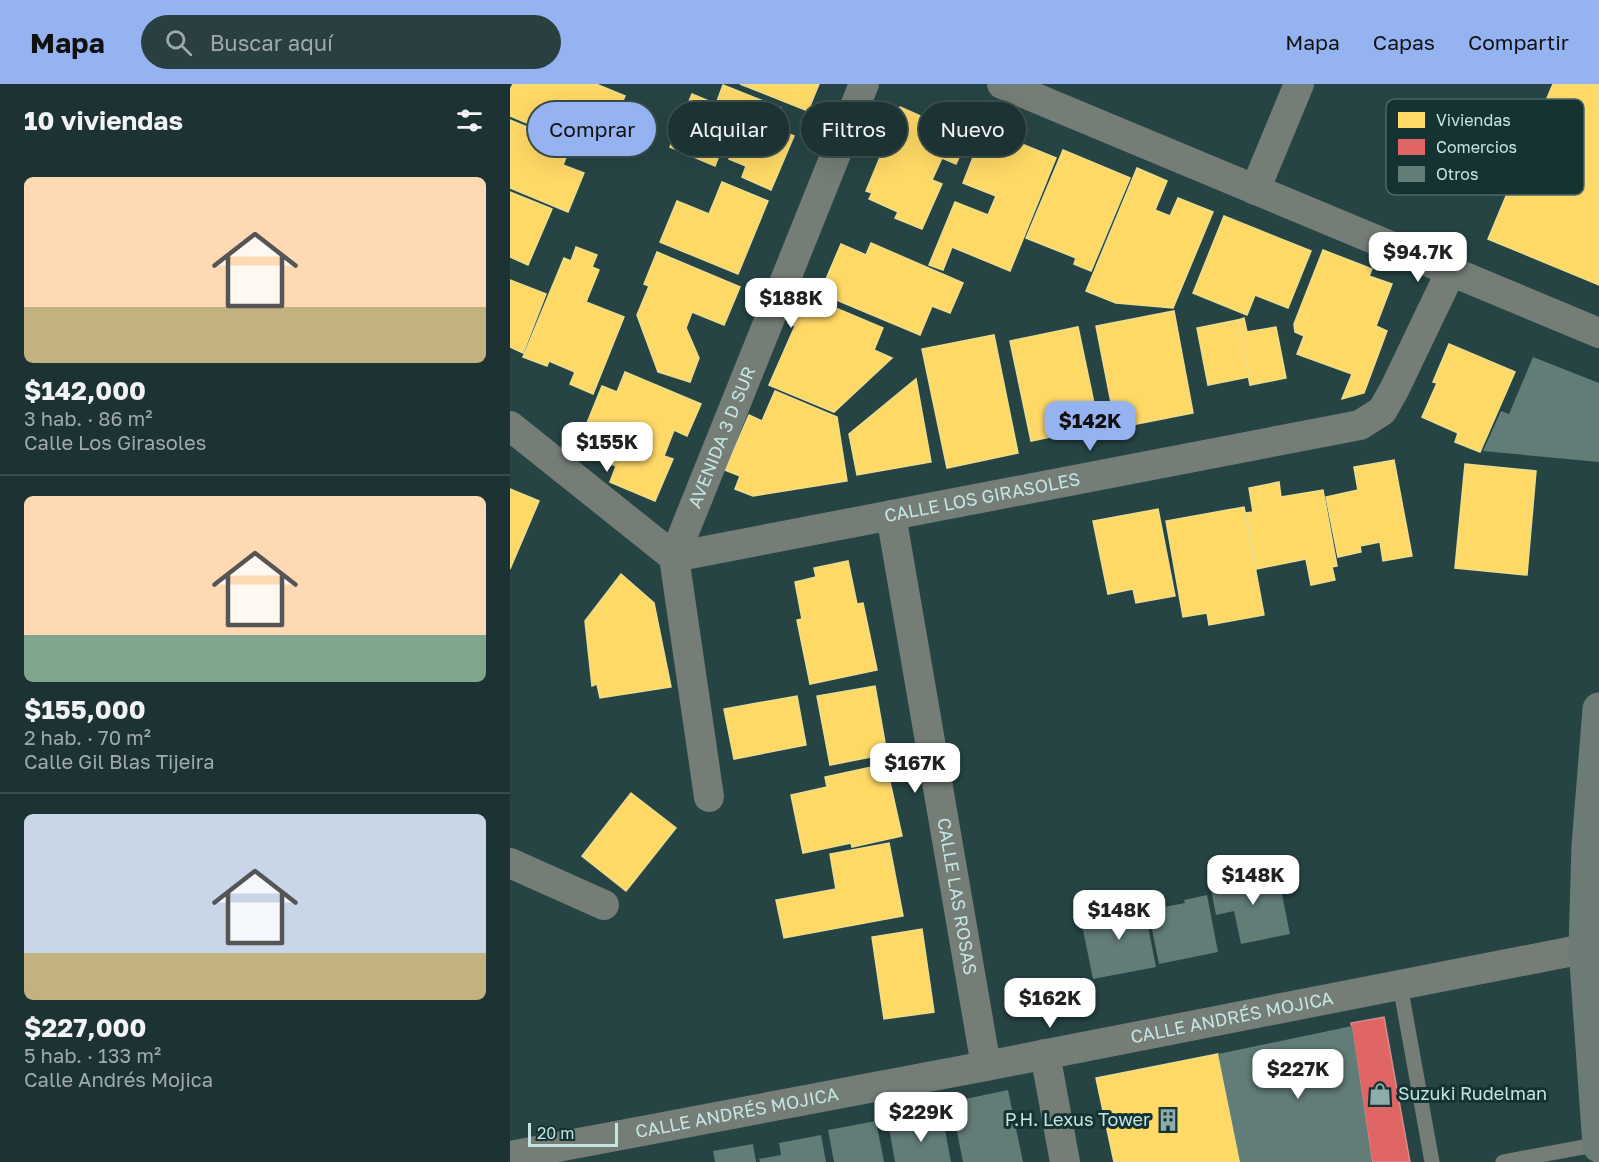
<!DOCTYPE html>
<html lang="es">
<head>
<meta charset="utf-8">
<style>
	:root { --surface:#1d3333; --page:#2a3f3f; --text:#f1f3f6; --muted:#a0aaac; --line:#3b4e4e; --accent:#95b2f1 }
	body { margin:0; font-family:"Golos Text",sans-serif; background:var(--page); color:var(--text); height:100vh; display:flex; flex-direction:column; font-size:22px; white-space:nowrap }
	* { box-sizing:border-box; margin:0 }
	p { font-size:20px; color:var(--muted) }
	.icon { flex:none; width:33px; height:33px; fill:none; stroke:currentColor; stroke-width:2; stroke-linecap:round; stroke-linejoin:round }
	.map { position:relative; flex:1; overflow:hidden }
	.panel { display:flex; flex-direction:column; background:var(--surface); width:510px }
	.panel>* { flex:none }
	.hud { position:absolute; left:18px; top:18px; width:570px; height:54px; display:flex; gap:12px }
	.scale { position:absolute; left:18px; bottom:15px; width:90px; box-sizing:border-box; padding-left:6px; border:3px solid #c3e5e3; border-top:0; font-size:16px; line-height:21px; white-space:nowrap; color:#c3e5e3; -webkit-text-stroke:4px #163333; paint-order:stroke }
	.price { position:absolute; translate:-50% -51px; padding:0 14px; border-radius:12px; background:#fff; color:#222; font-size:20px; line-height:39px; filter:drop-shadow(0 2px 3px #0008) }
	.price::after { content:''; position:absolute; left:50%; top:36px; width:18px; height:14px; margin-left:-9px; background:inherit; clip-path:polygon(0 0,100% 0,50% 100%) }
	.price.active { background:var(--accent); color:#111 }
	ul { padding:0; list-style:none }
	li { display:grid; align-content:center; gap:12px; height:318px; padding:0 24px }
	li+li { border-top:2px solid var(--line) }
	li span { display:grid; place-items:center; height:186px; border-radius:9px; color:#555 }
	li>.icon { margin-inline-start:auto }
	span .icon { width:108px; height:108px; fill:#fffc; stroke-width:1 }
	li b { font-size:26px }
	h2 { display:flex; justify-content:space-between; align-items:center; height:72px; padding:0 24px; font-size:26px }
	.tag { padding:0 21px; border-radius:27px; background:var(--surface); box-shadow:0 6px 24px #0002,0 0 0 2px var(--line); font-size:21px; line-height:54px }
	.tag.active { background:var(--accent); color:#111 }
	header { display:flex; align-items:center; gap:36px; box-sizing:border-box; height:84px; padding:0 30px; background:var(--accent); color:#111 }
	header strong { font-size:28px }
	nav { display:flex; gap:33px; margin-inline-start:auto; font-size:21px }
	.search { width:420px; height:54px; background:var(--page); display:flex; align-items:center; gap:15px; box-sizing:border-box; padding:0 21px; border-radius:33px; color:var(--muted); font-size:22px }
	main { display:flex; flex:1; min-height:0 }
	.map>svg:first-child { display:block }
</style>
</head>
<body>
<header>
<strong>Mapa</strong>
<div class="search"><svg class="icon" aria-label="search" viewBox="0 0 24 24"><circle cx="10" cy="10" r="6"/><path d="M15 15l6 6"/></svg>Buscar aquí</div>
<nav><a>Mapa</a><a>Capas</a><a>Compartir</a></nav>
</header>
<main>
<section class="panel">
<h2>10 viviendas<svg class="icon" aria-label="filters" viewBox="0 0 24 24"><path d="M4 7h16M4 17h16"/><circle cx="9" cy="7" r="2"/><circle cx="15" cy="17" r="2"/></svg></h2>
<ul>
<li><span style="background:linear-gradient(#ffd9b3 70%,#c2b280 0)"><svg class="icon" aria-label="home" viewBox="0 0 24 24"><path d="M3 11l9-7 9 7M6 9v11h12V9"/></svg></span><div><b>$142,000</b><p>3 hab. · 86 m²</p><p>Calle Los Girasoles</p></div></li>
<li><span style="background:linear-gradient(#ffd9b3 75%,#7fa58c 0)"><svg class="icon" aria-label="home" viewBox="0 0 24 24"><path d="M3 11l9-7 9 7M6 9v11h12V9"/></svg></span><div><b>$155,000</b><p>2 hab. · 70 m²</p><p>Calle Gil Blas Tijeira</p></div></li>
<li><span style="background:linear-gradient(#c9d6e8 75%,#c2b280 0)"><svg class="icon" aria-label="home" viewBox="0 0 24 24"><path d="M3 11l9-7 9 7M6 9v11h12V9"/></svg></span><div><b>$227,000</b><p>5 hab. · 133 m²</p><p>Calle Andrés Mojica</p></div></li>
</ul>
</section>
<div class="map">
<svg width="1089" height="1078" viewBox="0 0 1089 1078">
	<rect width="100%" height="100%" fill="#274444"/>
	<g fill="#ffd966" stroke="#eddd8c" stroke-width="1.5">
		<polygon points="3,0 86,0 115,12 96,57 41,35 36,47 0,32 0,6"/>
		<polygon points="230,0 309,0 298,27"/>
		<polygon points="1043,0 1089,0 1089,201 978,155"/>
		<polygon points="213,1 271,24 263,43 284,52 261,106 232,93 236,82 219,75 223,65 213,61 205,82 160,63 182,10 206,20"/>
		<polygon points="390,23 415,34 417,30 460,49 446,80 432,74 422,96 432,100 412,145 385,134 388,128 359,115 362,109 356,107 378,54 385,57 387,52 383,40"/>
		<polygon points="0,36 61,61 53,81 74,89 58,128 0,104"/>
		<polygon points="502,56 546,74 500,187 442,163 433,186 419,181 445,118 478,131 486,112 453,99 469,58 496,69"/>
		<polygon points="553,66 620,94 581,187 564,180 566,174 516,154"/>
		<polygon points="627,84 657,97 645,126 660,132 668,114 703,128 663,224 606,219 576,207"/>
		<polygon points="212,98 258,117 228,190 150,158 167,117 199,130"/>
		<polygon points="0,108 42,125 18,181 0,173"/>
		<polygon points="714,132 801,167 778,224 745,211 737,231 683,209"/>
		<polygon points="361,159 453,199 440,229 422,222 410,251 310,209 331,160 356,171"/>
		<polygon points="66,163 87,171 82,183 89,186 76,218 114,233 83,310 60,300 65,288 39,277 37,282 13,273 54,174 61,177"/>
		<polygon points="813,166 862,185 859,192 882,200 866,242 877,247 854,309 832,315 842,290 787,270 794,252 785,248 784,240"/>
		<polygon points="147,168 230,203 214,241 182,228 176,244 189,274 180,298 148,288 127,231 139,202 134,200"/>
		<polygon points="0,196 36,210 13,269 0,263"/>
		<polygon points="290,209 373,244 364,266 382,274 324,328 259,301 285,242 278,239"/>
		<polygon points="664,227 683,329 606,344 586,242"/>
		<polygon points="734,234 737,248 766,243 776,294 740,301 728,236"/>
		<polygon points="728,236 739,293 698,301 687,244"/>
		<polygon points="568,243 589,343 521,357 500,257"/>
		<polygon points="484,251 508,369 437,384 412,265"/>
		<polygon points="939,260 1005,288 970,368 945,358 948,349 912,333 927,299 923,298"/>
		<polygon points="115,288 191,320 177,352 164,346 154,372 163,375 145,417 100,398 106,382 66,366 92,302 107,308"/>
		<polygon points="406,295 421,378 347,391 339,350"/>
		<polygon points="265,307 327,333 337,397 243,412 225,405 230,392 215,386 239,331 252,337"/>
		<polygon points="884,376 902,472 873,477 870,458 850,462 851,468 828,473 816,413 848,406 844,383"/>
		<polygon points="955,380 1026,387 1017,491 945,484"/>
		<polygon points="769,398 771,413 813,406 827,482 822,483 825,496 801,501 796,475 746,485 736,429 743,428 739,404"/>
		<polygon points="0,405 29,417 0,485"/>
		<polygon points="734,423 754,531 699,541 697,529 673,533 656,437"/>
		<polygon points="648,425 665,512 626,519 623,505 598,510 583,437"/>
		<polygon points="338,477 347,520 353,519 367,586 300,600 287,536 292,535 285,498 306,493 304,484"/>
		<polygon points="111,490 144,519 161,603 90,614 87,600 82,602 75,537"/>
		<polygon points="365,602 377,670 320,681 307,612"/>
		<polygon points="287,612 296,661 224,675 214,625"/>
		<polygon points="376,680 392,752 342,763 341,759 293,769 281,711 317,703 315,693"/>
		<polygon points="121,709 166,744 116,807 72,772"/>
		<polygon points="379,759 393,832 274,854 266,816 326,805 320,770"/>
		<polygon points="412,845 424,928 374,935 362,853"/>
		<polygon points="708,970 730,1078 604,1078 586,994"/>
	</g>
	<polygon fill="#e06666" stroke="#d78c8c" stroke-width="1.5" points="874,933 900,1078 862,1078 841,939"/>
	<g fill="#627c78">
		<polygon points="1023,273 1089,299 1089,378 973,367 991,327 999,330"/>
		<polygon points="767,786 780,850 731,860 724,827 706,831 700,800"/>
		<polygon points="697,811 708,868 649,880 638,826 675,819 674,816"/>
		<polygon points="633,817 646,883 583,895 571,836 602,830 600,823"/>
		<polygon points="842,942 862,1078 730,1078 708,970"/>
		<polygon points="498,1006 513,1078 453,1078 441,1018"/>
		<polygon points="433,1035 441,1078 385,1078 379,1044"/>
		<polygon points="366,1037 374,1078 324,1078 318,1046"/>
		<polygon points="311,1051 316,1078 250,1078 249,1075 271,1071 269,1059"/>
		<polygon points="243,1060 246,1078 205,1078 203,1067"/>
	</g>
	<g fill="none" stroke-linecap="round" stroke-linejoin="round">
		<g stroke="#757d77" stroke-width="15">
			<polyline points="890,901 922,1078"/>
			<polyline points="993,1078 1089,1060"/>
		</g>
		<g stroke="#757d77" stroke-width="30">
			<polyline points="492,0 1089,249"/>
			<polyline points="745,106 789,0"/>
			<polyline points="0,342 164,473"/>
			<path id="s1" d="M381,431L476,982"/>
			<path id="s2" d="M164,473L850,341L872,327L884,306L941,187"/>
			<path id="s3" d="M164,473L354,0"/>
			<polyline points="164,473 199,713"/>
			<polyline points="0,779 94,821"/>
			<polyline points="535,970 555,1078"/>
			<path id="s4" d="M0,1072L476,982L1089,862"/>
		</g>
		<polyline stroke="#6d7b77" stroke-width="33" points="1089,625 1078,762 1075,864 1089,1062"/>
	</g>
	<defs>
		<g id="shop-bare" transform="scale(1.8)"><path d="M-5-2.5h2.3a2.7 3.5 0 0 1 5.4 0H5L5.5 6h-11ZM-1.5-2.5h3a1.5 2.3 0 0 0-3 0Z" fill="#8cadab" stroke="#163333" stroke-width="2.5" paint-order="stroke"/></g>
		<g id="building-bare" transform="scale(1.8)"><path d="M-4-6H4V6H1V3H-1V6H-4ZM-2.5-4.3h1.7v1.8h-1.7ZM.8-4.3h1.7v1.8H.8ZM-2.5-1h1.7V.8h-1.7ZM.8-1h1.7V.8H.8Z" fill="#8cadab" stroke="#163333" stroke-width="2.5" paint-order="stroke"/></g>
	</defs>
	<g fill-rule="evenodd">
		<use href="#shop-bare" x="870" y="1010"/>
		<use href="#building-bare" x="658" y="1036"/>
	</g>
	<g text-anchor="middle" stroke-width="6" stroke-linejoin="round" paint-order="stroke">
		<g font-size="18" fill="#c3e5e3" stroke="#163333">
			<text dy="6" stroke="none"><textPath href="#s3" startOffset="129">AVENIDA 3 D SUR</textPath></text>
			<text dy="6" stroke="none"><textPath href="#s2" startOffset="314">CALLE LOS GIRASOLES</textPath></text>
			<text dy="6" stroke="none"><textPath href="#s1" startOffset="387">CALLE LAS ROSAS</textPath></text>
			<text dy="6" stroke="none"><textPath href="#s4" startOffset="735">CALLE ANDRÉS MOJICA</textPath></text>
			<text dy="6" stroke="none"><textPath href="#s4" startOffset="231">CALLE ANDRÉS MOJICA</textPath></text>
		</g>
		<g font-size="18" fill="#c3e5e3" stroke="#163333" text-anchor="start">
			<text x="888" y="1016">Suzuki Rudelman</text>
			<text x="640" y="1042" text-anchor="end">P.H. Lexus Tower</text>
		</g>
	</g>
	<rect x="876" y="15" width="198" height="96" rx="9" fill="#163333" stroke="#4a6868" stroke-width="1.5"/>
	<rect x="888" y="28" width="27" height="16" fill="#ffd966"/>
	<rect x="888" y="55" width="27" height="16" fill="#e06666"/>
	<rect x="888" y="82" width="27" height="16" fill="#627c78"/>
	<g font-size="16" fill="#c3e5e3">
		<text x="926" y="42">Viviendas</text>
		<text x="926" y="69">Comercios</text>
		<text x="926" y="96">Otros</text>
	</g>
</svg>
<div class="scale">20 m</div>
<b class="price" style="left:908px;top:199px">$94.7K</b>
<b class="price" style="left:281px;top:245px">$188K</b>
<b class="price active" style="left:580px;top:368px">$142K</b>
<b class="price" style="left:97px;top:389px">$155K</b>
<b class="price" style="left:405px;top:710px">$167K</b>
<b class="price" style="left:743px;top:822px">$148K</b>
<b class="price" style="left:609px;top:857px">$148K</b>
<b class="price" style="left:540px;top:945px">$162K</b>
<b class="price" style="left:788px;top:1016px">$227K</b>
<b class="price" style="left:411px;top:1059px">$229K</b>
<div class="hud">
<a class="tag active">Comprar</a>
<a class="tag">Alquilar</a>
<a class="tag">Filtros</a>
<a class="tag">Nuevo</a>
</div>
</div>
</main>
</body>
</html>
